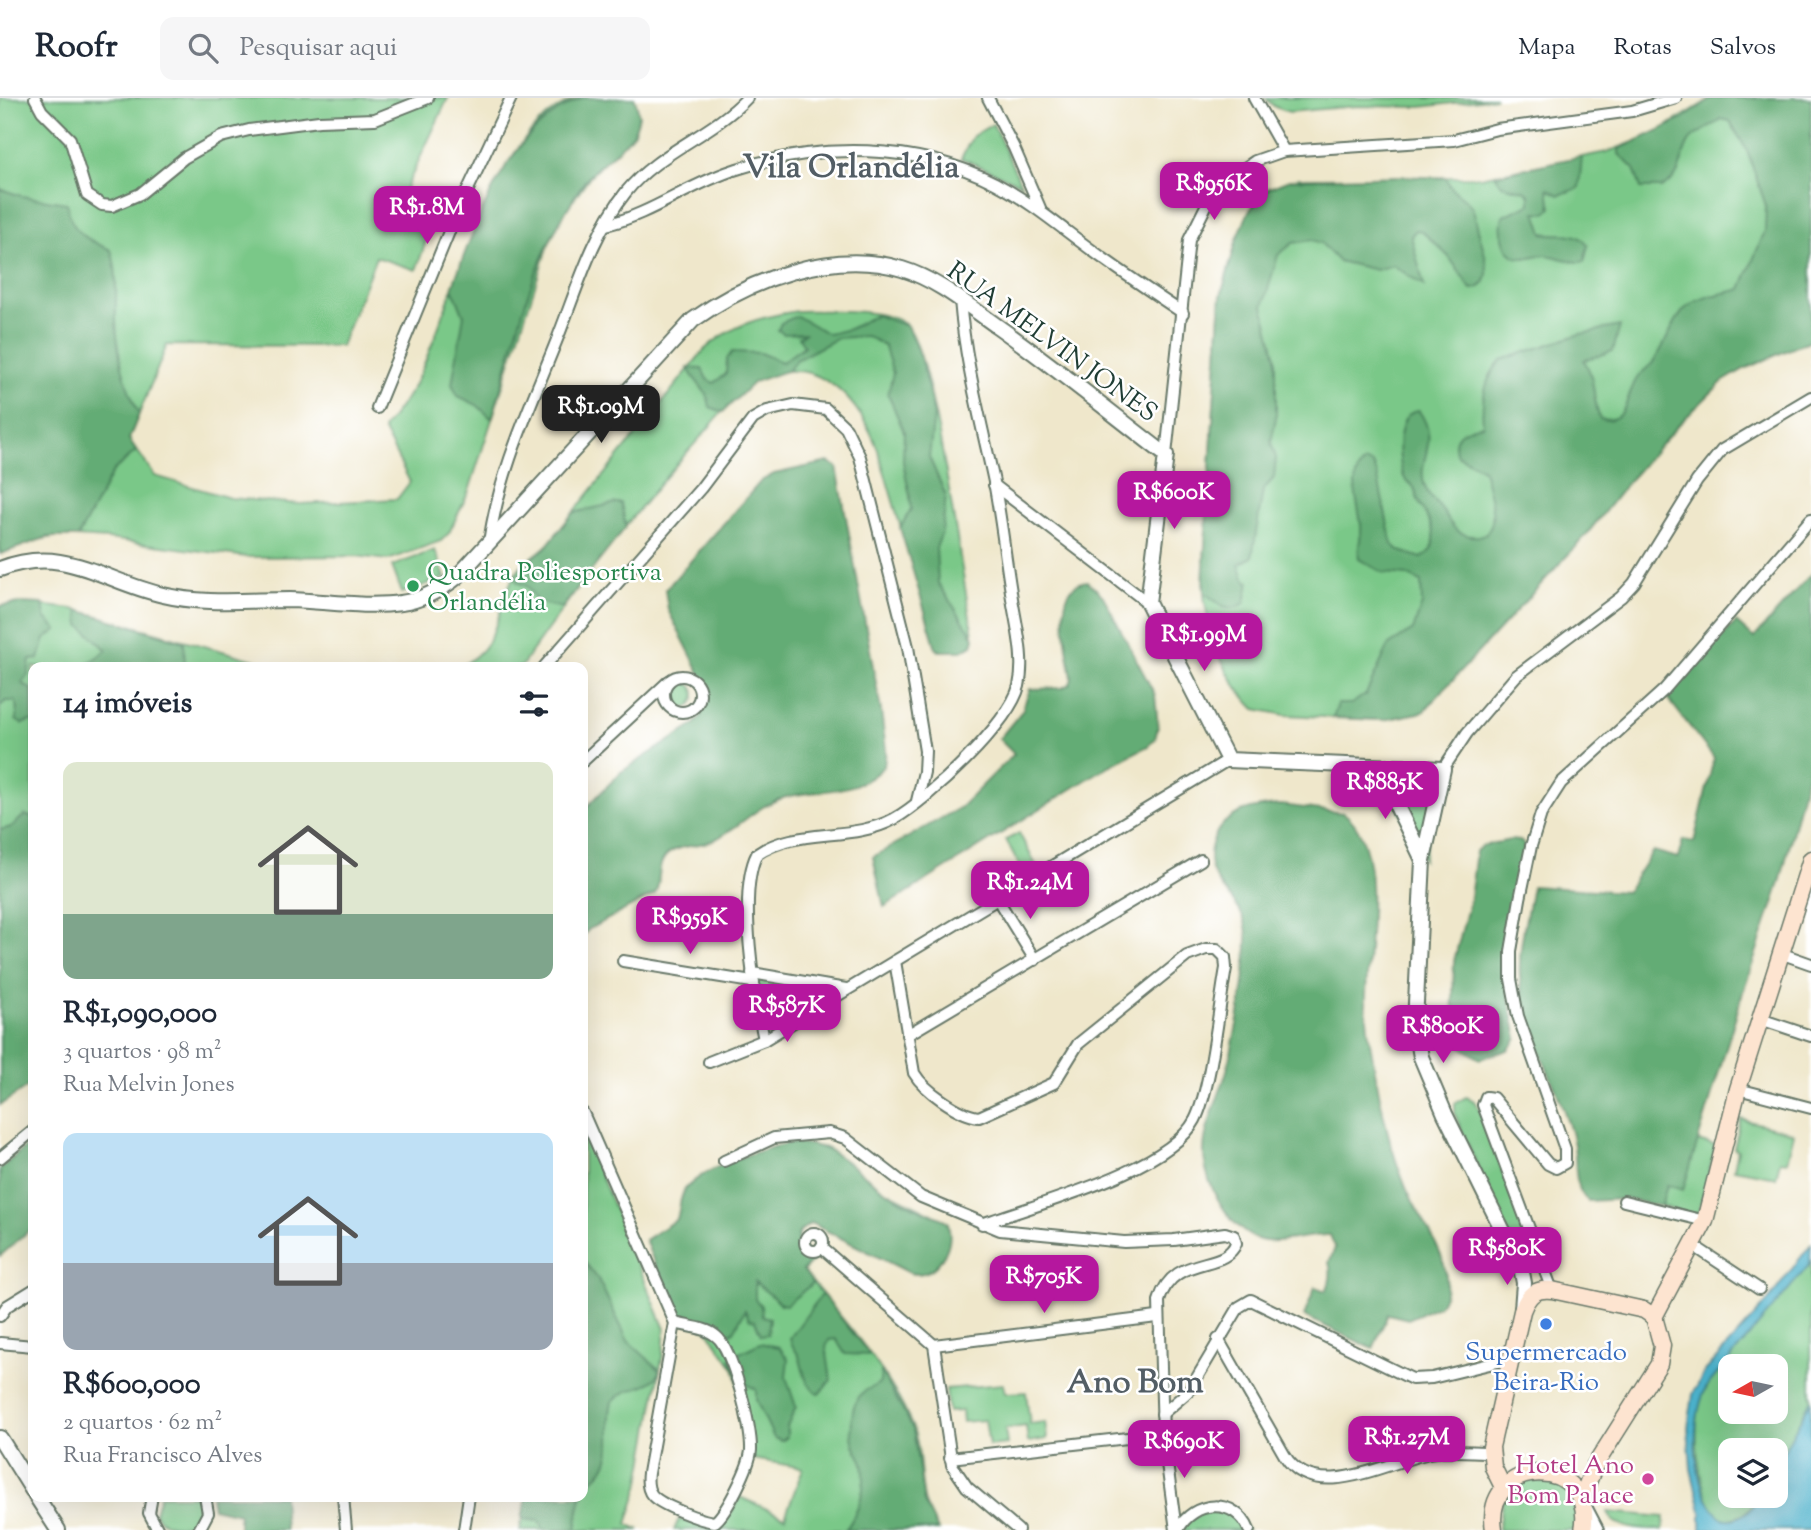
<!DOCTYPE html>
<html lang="pt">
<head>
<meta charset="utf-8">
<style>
	:root { --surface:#fff; --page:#f6f6f7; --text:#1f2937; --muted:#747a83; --line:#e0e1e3; --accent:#b5179e }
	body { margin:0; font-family:"Sorts Mill Goudy",serif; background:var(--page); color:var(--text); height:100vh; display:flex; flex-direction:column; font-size:26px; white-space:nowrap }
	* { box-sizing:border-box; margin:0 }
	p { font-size:23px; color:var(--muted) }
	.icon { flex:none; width:38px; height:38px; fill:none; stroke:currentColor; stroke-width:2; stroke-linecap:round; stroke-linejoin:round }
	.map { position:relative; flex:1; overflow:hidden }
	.details { position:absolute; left:28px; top:564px; width:560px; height:840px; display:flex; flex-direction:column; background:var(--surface); border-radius:14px; box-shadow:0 7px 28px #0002 }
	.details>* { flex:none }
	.needle { width:46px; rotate:261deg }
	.buttons { position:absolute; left:1718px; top:1256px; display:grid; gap:14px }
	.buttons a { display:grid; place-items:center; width:70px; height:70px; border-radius:14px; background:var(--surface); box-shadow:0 7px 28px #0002; font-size:35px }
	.price { position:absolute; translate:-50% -60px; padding:0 16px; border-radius:14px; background:var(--accent); color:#fff; font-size:23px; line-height:46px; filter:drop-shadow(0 2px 4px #0008) }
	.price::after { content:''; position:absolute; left:50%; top:42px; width:21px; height:16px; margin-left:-10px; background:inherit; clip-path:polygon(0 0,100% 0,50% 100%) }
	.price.current { background:#222; color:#fff }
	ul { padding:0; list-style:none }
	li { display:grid; align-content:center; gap:14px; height:371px; padding:0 35px }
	li span { display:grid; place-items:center; height:217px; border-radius:14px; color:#555 }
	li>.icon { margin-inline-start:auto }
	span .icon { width:126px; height:126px; fill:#fffc; stroke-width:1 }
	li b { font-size:30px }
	h2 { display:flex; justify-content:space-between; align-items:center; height:84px; padding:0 35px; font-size:30px }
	header { display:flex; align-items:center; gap:42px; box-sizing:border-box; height:98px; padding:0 35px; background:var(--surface); border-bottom:2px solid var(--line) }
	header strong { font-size:33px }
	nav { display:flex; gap:38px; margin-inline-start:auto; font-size:24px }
	.search { width:490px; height:63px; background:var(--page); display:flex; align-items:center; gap:18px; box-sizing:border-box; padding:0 24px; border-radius:14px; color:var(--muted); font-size:26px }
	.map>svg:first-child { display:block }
</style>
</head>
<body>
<header>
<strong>Roofr</strong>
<div class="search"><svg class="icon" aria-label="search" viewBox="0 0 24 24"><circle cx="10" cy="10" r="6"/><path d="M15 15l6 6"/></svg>Pesquisar aqui</div>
<nav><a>Mapa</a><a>Rotas</a><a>Salvos</a></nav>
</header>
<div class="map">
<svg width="1811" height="1432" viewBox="0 0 1811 1432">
	<rect width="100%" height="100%" fill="#fff"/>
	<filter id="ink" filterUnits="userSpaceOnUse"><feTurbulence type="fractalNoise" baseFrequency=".0143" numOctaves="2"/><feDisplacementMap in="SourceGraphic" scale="14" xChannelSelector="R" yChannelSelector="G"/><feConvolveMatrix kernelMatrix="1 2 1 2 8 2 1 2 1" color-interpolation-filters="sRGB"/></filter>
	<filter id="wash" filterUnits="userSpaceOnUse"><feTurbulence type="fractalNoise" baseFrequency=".00686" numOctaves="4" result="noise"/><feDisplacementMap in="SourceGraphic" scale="28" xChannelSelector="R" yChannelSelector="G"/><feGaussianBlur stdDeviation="1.57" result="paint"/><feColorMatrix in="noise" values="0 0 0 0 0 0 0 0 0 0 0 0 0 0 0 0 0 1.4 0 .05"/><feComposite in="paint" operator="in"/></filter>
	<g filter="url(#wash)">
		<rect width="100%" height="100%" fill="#efe7cb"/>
		<g fill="#7ac888" stroke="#4c825e" stroke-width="2" fill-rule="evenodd">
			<path d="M0,0H448L393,118L430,132L416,172L376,159L341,248L167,247L129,341L155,378L230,400L300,406L397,401L410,384L383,331C394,317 405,303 414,288C452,216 491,22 581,0C597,0 617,0 634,0L639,18L634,34L590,78L562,118L547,150L469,393L449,435L441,443L388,462L356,458L247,459L108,441L59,438L38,442L0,456Z"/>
			<polygon points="1265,0 1496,0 1420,9 1357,8 1289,14 1275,9"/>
			<path d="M1712,0H1811V242L1744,271L1722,284L1681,324L1631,380L1586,437L1423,614L1383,622L1285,617L1255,611C1222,578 1205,529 1203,483L1221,198L1237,141L1255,103L1269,90L1299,80L1480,79L1607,54L1652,37Z"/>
			<polygon points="993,26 1021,86 961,60 973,38"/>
			<path d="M797,213C824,213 887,209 907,228C933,253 963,490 974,541L972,547L961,553H939L936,550L878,352C861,305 819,255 764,279C739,289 723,314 706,333C639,407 578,487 521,569H459C502,547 494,515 514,478C522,463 539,457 550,444L704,252C732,226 761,219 797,213Z"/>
			<polygon points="435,452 445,480 402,495 392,468"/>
			<polygon points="21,505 73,511 279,569 33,569 33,985 0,1007 0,508"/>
			<circle cx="682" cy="597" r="13"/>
			<polygon points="1378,669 1443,671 1423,762"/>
			<polygon points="1019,735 1037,769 1024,776 1006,742"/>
			<polygon points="755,880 837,893 766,937"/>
			<polygon points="1466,999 1473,1002 1479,1010 1536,1165 1527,1168 1513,1150 1455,1017 1455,1005"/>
			<polygon points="1741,1021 1794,1035 1787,1064 1780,1063 1776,1079 1734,1071 1738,1052 1734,1050"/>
			<polygon points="583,1035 665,1231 663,1255 639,1389 627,1426 640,1432 520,1432 527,1398 583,1398"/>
			<polygon points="1697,1043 1716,1048 1697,1119 1661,1108 1667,1087 1683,1091"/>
			<path d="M797,1045L827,1050L886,1093L948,1124C953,1148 938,1182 910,1175L814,1125L802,1129L797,1143L801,1155L814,1162L803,1173C842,1221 888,1270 912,1328C926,1362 914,1402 938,1432H674L679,1421L700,1428L722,1429L740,1399L785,1419L803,1370L753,1361L735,1272L645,1142L677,1121C681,1111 679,1098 686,1090C705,1071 770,1047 797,1045Z"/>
			<path d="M1811,1164V1302L1776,1368V1353H1731V1398H1760L1743,1417L1726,1422C1698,1410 1694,1341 1698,1314C1699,1301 1707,1290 1713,1279ZM1731,1269H1776V1314H1731Z"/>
			<polygon points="1003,1286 1005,1295 1026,1294 1030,1326 1045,1324 1047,1341 1028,1344 1026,1328 1005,1331 1007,1346 989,1348 985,1322 963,1324 962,1313 948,1314 946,1291"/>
			<polygon points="1527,1381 1562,1387 1576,1404 1578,1432 1498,1432 1503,1398"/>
			<path d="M160,1398H197L202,1414C196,1432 162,1432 155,1415Z"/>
			<polygon points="1204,1412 1227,1413 1247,1432 1182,1432 1186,1425"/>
			<path d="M1608,1414L1664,1419L1663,1432C1643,1432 1614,1432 1608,1414Z"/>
		</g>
		<g fill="#63ac74" stroke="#417454" stroke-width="2">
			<path d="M582,0H634C652,35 610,55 590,77C582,86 575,97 569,108C528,171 514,250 492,321L477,307L458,298L452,286L464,217L452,190C477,121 508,30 582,0Z"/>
			<path d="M1712,0H1811V242L1744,271L1722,284L1681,324L1631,380L1586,437L1423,614L1383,622L1333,620L1338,606H1351L1366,596L1389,547L1413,532L1422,506L1421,484L1407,477L1384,475L1359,461C1357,449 1362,439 1361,428C1360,409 1346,378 1365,364L1373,366L1377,376L1392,446L1400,453L1422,460C1447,444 1427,421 1418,402C1416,397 1416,391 1412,387C1406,381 1408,387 1404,379C1397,363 1395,313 1419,313C1441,345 1417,359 1424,386C1427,397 1435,403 1442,412C1447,419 1451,429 1458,433C1464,437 1472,439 1479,438C1505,433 1486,388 1483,371L1457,357C1449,336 1465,330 1483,327C1481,303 1484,281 1501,262L1580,236L1620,228L1613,253L1584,262C1596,281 1592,301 1600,321C1627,327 1626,298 1636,282C1640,274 1649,270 1654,263C1666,247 1671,225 1685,211C1700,197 1722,197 1741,191L1765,133L1766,108L1747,53L1730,23L1721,21C1712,31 1696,33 1689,44C1678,63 1685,77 1661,90H1641L1634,71L1619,56V51L1683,21Z"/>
			<path d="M1582,58L1579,90L1559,97L1548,91L1551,110L1546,115L1536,114L1543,135C1560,139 1577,130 1588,148L1584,164C1570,165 1558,158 1545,157C1537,156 1530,160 1522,160C1504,160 1499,132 1503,118L1530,106V98L1526,93L1502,87L1495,77Z"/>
			<path d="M1397,78L1446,80C1453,97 1463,96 1471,108C1476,116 1476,126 1479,135C1483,151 1499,190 1471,191L1449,159L1422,133L1416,132L1411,138L1424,188L1393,167L1376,172L1338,163L1321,145L1312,142L1293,145L1278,157L1263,208L1276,259V320L1271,344L1276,360L1274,380L1263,392L1252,459L1239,466L1244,480L1249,484L1245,505C1228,516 1217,505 1204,494V463L1221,198L1237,141L1249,113L1269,90L1289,82Z"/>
			<path d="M0,91L22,98L67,105C69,133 87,142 111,152C119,176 115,197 116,222C117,255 125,287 139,316L129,341L136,353L113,373L78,439H48L0,456Z"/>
			<path d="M876,217L907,228L921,260L934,317L929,359L946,398L942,434L936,450L938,485L974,539L972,547L961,553H941L936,550L900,430L911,411L910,398L903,364L904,334L888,296L893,275L884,247L866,238L838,240L796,262L789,272L754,284L723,314L710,309C708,292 695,285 688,270L702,271L707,281L714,285L726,276L727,261L732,254L760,255L782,264L804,248L799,239L806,235L784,236L778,232L781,225L797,218L829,236L849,231Z"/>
			<path d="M828,364L837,369L881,613L886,652L884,668C858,698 818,690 783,700C756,708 739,730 714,742C700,748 679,747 668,756C655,767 662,784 655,796L589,831L583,838V713L621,674L694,627L701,618L705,603L703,581L668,512L665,492L761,383L774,376Z"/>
			<polygon points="616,405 621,405 626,429 562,510 537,504 528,489 517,484 514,478 521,468 545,450 573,415"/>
			<path d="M1811,476V660L1780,785L1743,894L1683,1092L1667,1087L1661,1108L1625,1101L1588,1103C1571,1088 1578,1062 1573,1042C1560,987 1524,937 1520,879C1518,849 1527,818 1532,788L1626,794L1653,753L1678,760L1683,742L1694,744L1714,660L1667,599L1736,524L1754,540Z"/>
			<path d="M1088,483L1103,498L1155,597L1158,629L1155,641L1148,648L1105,670L884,809L873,759L961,709L1014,656L999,641L1022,613L1030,591L1062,590L1070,586L1072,580C1069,555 1049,485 1088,483Z"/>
			<polygon points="21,505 43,506 45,519 57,532 45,541 39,561 30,562 28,577 22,585 32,592 33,622 22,626 16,622 18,610 15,603 6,603 0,608 0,508"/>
			<polygon points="78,512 184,544 185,569 83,569 107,552 80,527"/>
			<path d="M1281,707L1344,715C1388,749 1366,851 1366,900C1366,930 1373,960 1378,989C1384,1023 1392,1055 1405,1087C1417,1120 1466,1173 1438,1208L1408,1221L1388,1216L1373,1251L1304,1218L1315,1189L1326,1193C1331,1183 1332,1175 1329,1164L1335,1150L1330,1137C1309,1136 1274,1148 1257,1141C1230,1131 1206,1087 1204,1059C1202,1032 1220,998 1227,972C1237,930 1247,883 1247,840C1248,796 1195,788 1214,740C1225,713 1256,708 1281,707Z"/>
			<polygon points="25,717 33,720 33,985 0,1007 0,732 11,729"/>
			<polygon points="1510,742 1520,743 1525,747 1507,849 1508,894 1517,941 1508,952 1480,961 1457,946 1452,935 1454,863 1470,801 1476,753 1482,748"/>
			<polygon points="33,1042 33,1129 0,1158 0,1071"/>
			<path d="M789,1045C835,1043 851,1071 887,1094C905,1106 925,1114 945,1122C960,1143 936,1182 910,1175L811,1125L799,1134C794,1149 800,1156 814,1162L803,1172L813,1185L786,1207L781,1206L755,1184V1201L761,1208L762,1218L770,1220L768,1236L761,1237L755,1223L749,1221L745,1212L734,1233L726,1237L678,1223L645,1142L677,1121C680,1112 679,1102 684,1094C698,1070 763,1051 789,1045Z"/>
			<path d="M583,1162L598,1181L628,1243L660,1272C655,1292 627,1286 612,1304C605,1326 617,1351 603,1371C598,1379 589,1384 583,1391Z"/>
			<path d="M822,1196L870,1257L845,1256L836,1241L829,1242L826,1249L831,1282L819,1296C804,1285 805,1278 800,1261C798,1253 791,1250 790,1240Z"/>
			<polygon points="760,1245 779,1249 788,1261 786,1279 796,1309 787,1329 787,1339 782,1343 774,1340 756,1302 756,1291 738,1282 731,1259"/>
			<path d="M881,1273L913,1331L924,1404L938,1432H845C859,1415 867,1388 863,1366C862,1359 856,1354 854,1347C850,1334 851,1310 858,1299C862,1292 874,1290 880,1284Z"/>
			<polygon points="211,1398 283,1398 285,1432 239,1432 239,1416 213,1410"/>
			<polygon points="527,1398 581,1398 576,1432 544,1432 539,1423 522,1421"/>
		</g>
		<path fill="#4bb1cb" stroke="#357780" stroke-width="2" d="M1811,1146L1810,1166L1707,1288C1689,1323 1691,1390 1720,1419C1738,1427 1751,1412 1760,1398H1776V1368L1811,1302V1432H1701V1413L1691,1371L1688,1329L1693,1296L1705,1273L1767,1204Z"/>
	</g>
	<g filter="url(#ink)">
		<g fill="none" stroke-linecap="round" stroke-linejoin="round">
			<g stroke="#687869" stroke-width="14">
				<g id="minor">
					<polyline points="35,0 42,13 70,41 87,97 102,107 112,108 140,96 184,60 221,39 249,32 319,23 375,21 428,0"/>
					<polyline points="988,0 1014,50 1040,110"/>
					<polyline points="1254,0 1284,53"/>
					<path d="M606,127C652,116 691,85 737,71C819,45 917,45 995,85C1035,106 1067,135 1104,161C1129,179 1156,197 1183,215"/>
					<polyline points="377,310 455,119 511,0"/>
					<polyline points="1166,357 1189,142 1209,102 1232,79 1255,63 1284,53 1454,42 1497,31 1632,13 1676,0"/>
					<polyline points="994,387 1148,505"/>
					<path d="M489,445C499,373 532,305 558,239C577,191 593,135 626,94C658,54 712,37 747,0"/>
					<polyline points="544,569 701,390 753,321 767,313 793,307 826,311 846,330 860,359 908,549 925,653 924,674 917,703"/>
					<circle cx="682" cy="596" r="18"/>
					<polyline points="583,663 669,583"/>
					<polyline points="1443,671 1467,635 1516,578 1621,499 1634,485 1697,383 1722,352 1811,299"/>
					<polyline points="998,802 1035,862"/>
					<polyline points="1780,855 1811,866"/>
					<polyline points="623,863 752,884"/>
					<path d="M895,863L914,975C924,992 959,1017 979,1019L1054,985L1078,946L1187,858L1206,851H1217L1225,859L1226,870C1219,908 1211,991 1195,1022C1168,1073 1036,1106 982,1126"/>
					<polyline points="752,875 846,891"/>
					<polyline points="1760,921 1811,938"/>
					<polyline points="907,937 1201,762"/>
					<path d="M764,942C755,899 737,794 757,756C796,729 852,744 894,721C928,702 1010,625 1019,588C1026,559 1015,523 1011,494C1005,457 1001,420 994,384C981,323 965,264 960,202"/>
					<polyline points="709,964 764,942 1228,662"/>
					<polyline points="1738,991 1811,1010"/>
					<path d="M583,1015L675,1225L648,1375C647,1383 647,1391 652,1397C660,1407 702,1423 715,1424C727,1414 750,1368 751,1352C752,1330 733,1251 716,1238C706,1229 688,1229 675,1225"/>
					<polyline points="0,1060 33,1033"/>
					<path d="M724,1063L774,1040L829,1035L845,1040L921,1099L1000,1132L1124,1144L1174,1142L1225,1135L1234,1138L1236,1145C1225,1175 1173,1154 1159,1203L1163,1336L1176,1432"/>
					<polyline points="1624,1103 1705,1123"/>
					<circle cx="814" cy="1144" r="9"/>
					<polyline points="1694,1148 1759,1191"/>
					<polyline points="821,1149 934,1247 952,1367 967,1389 1018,1432"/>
					<polyline points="1552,1192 1483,1007 1486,999 1493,1000 1548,1066 1556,1070 1565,1065 1565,1051 1518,918 1511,881 1511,853 1520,801 1531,748 1541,716 1561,685 1664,592 1811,421"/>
					<polyline points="0,1218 7,1208 33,1192"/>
					<path d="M1218,1241L1285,1358C1315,1406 1386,1364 1430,1355C1449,1351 1471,1354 1491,1354"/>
					<polyline points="0,1245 33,1248"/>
					<polyline points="934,1247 1157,1219"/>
					<polyline points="1162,1316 1189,1293 1239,1209 1251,1202 1412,1281 1432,1280 1510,1261"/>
					<polyline points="950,1360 1163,1336"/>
					<polyline points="152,1398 149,1415 158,1432"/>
					<polyline points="343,1398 346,1432"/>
					<polyline points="199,1432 208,1415 205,1398"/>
					<polyline points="464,1432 469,1398"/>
					<path d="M1178,1432C1193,1402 1236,1399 1249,1432"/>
				</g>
			</g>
			<g stroke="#687869" stroke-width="18">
				<g id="tertiary">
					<path d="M0,471C65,446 102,483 163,497C204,507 248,502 290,502C326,503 365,510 401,505C423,502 442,491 458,478L693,222C749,182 832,150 902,171C938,182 967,207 997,228C1055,269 1110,314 1166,357L1148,505L1228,662L1443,671L1423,762L1415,925L1421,959L1445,1016L1521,1169L1524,1185L1522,1211"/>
					<polyline points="1378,669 1423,762"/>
					<polyline points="0,1340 33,1393"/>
					<polyline points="36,1398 58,1432"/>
					<polyline points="1584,1409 1596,1432"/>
				</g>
			</g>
			<g stroke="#687869" stroke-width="19">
				<g id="secondary">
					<polyline points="1654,1219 1705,1123 1738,991 1811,761"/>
					<path d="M1504,1391L1493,1369L1491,1349L1522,1213C1528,1197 1535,1190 1552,1192L1644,1212L1654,1219"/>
					<polyline points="1581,1402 1594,1369 1659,1266 1662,1248 1654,1219"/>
					<path d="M1494,1432C1482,1356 1597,1357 1583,1432"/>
				</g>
			</g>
			<use href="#minor" stroke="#fff" stroke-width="10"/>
			<use href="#tertiary" stroke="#fff" stroke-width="14"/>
			<use href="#secondary" stroke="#fde4d0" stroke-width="16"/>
		</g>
	</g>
	<circle fill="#2e9e5b" stroke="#fff" stroke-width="2.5" cx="413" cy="488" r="7"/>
	<circle fill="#3f7fe0" stroke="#fff" stroke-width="2.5" cx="1546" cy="1226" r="7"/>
	<circle fill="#d1479c" stroke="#fff" stroke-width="2.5" cx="1648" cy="1381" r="7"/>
	<g text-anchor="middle" stroke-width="5" stroke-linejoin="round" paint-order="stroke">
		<g font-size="26" fill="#1f3d34" stroke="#fff">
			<text transform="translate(1053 243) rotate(36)" y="9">RUA MELVIN JONES</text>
		</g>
		<g font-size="26" fill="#27864d" stroke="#fff" text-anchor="start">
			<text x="427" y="482">Quadra Poliesportiva<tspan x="427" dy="30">Orlandélia</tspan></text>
		</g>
		<g font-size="26" fill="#366cbe" stroke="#fff">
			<text x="1546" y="1262">Supermercado<tspan x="1546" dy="30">Beira-Rio</tspan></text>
		</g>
		<g font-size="26" fill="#b23c85" stroke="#fff" text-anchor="end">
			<text x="1634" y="1375">Hotel Ano<tspan x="1634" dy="30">Bom Palace</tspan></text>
		</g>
		<g font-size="33" font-weight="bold" fill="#535e65" stroke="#fff">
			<text x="851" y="79">Vila Orlandélia</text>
			<text x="1135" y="1294">Ano Bom</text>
		</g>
	</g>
</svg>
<div class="buttons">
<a><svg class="needle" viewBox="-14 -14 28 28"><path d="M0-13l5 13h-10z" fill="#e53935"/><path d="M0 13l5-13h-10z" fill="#747a83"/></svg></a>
<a><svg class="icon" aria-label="layers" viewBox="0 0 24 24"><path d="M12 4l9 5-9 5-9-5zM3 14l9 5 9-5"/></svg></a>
</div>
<b class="price" style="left:1214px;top:124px">R$956K</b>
<b class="price" style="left:427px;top:148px">R$1.8M</b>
<b class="price current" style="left:601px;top:347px">R$1.09M</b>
<b class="price" style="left:1174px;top:433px">R$600K</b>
<b class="price" style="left:1204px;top:575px">R$1.99M</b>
<b class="price" style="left:1385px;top:723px">R$885K</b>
<b class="price" style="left:1030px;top:823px">R$1.24M</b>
<b class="price" style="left:690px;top:858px">R$959K</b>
<b class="price" style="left:787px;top:946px">R$587K</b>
<b class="price" style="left:1443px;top:967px">R$800K</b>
<b class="price" style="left:1507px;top:1189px">R$580K</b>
<b class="price" style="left:1044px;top:1217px">R$705K</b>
<b class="price" style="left:1407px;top:1378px">R$1.27M</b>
<b class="price" style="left:1184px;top:1382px">R$690K</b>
<section class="details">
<h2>14 imóveis<svg class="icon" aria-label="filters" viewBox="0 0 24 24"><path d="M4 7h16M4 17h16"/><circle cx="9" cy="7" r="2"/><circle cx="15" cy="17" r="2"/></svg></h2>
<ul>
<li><span style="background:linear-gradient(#dfe7d0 70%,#7fa58c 0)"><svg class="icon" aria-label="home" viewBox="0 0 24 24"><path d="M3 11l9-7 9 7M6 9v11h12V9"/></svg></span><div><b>R$1,090,000</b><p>3 quartos · 98 m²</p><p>Rua Melvin Jones</p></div></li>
<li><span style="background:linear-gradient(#bfe0f5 60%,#9aa5b1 0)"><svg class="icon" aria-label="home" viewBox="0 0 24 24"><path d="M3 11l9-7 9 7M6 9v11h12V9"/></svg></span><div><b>R$600,000</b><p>2 quartos · 62 m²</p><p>Rua Francisco Alves</p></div></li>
</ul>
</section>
</div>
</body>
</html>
